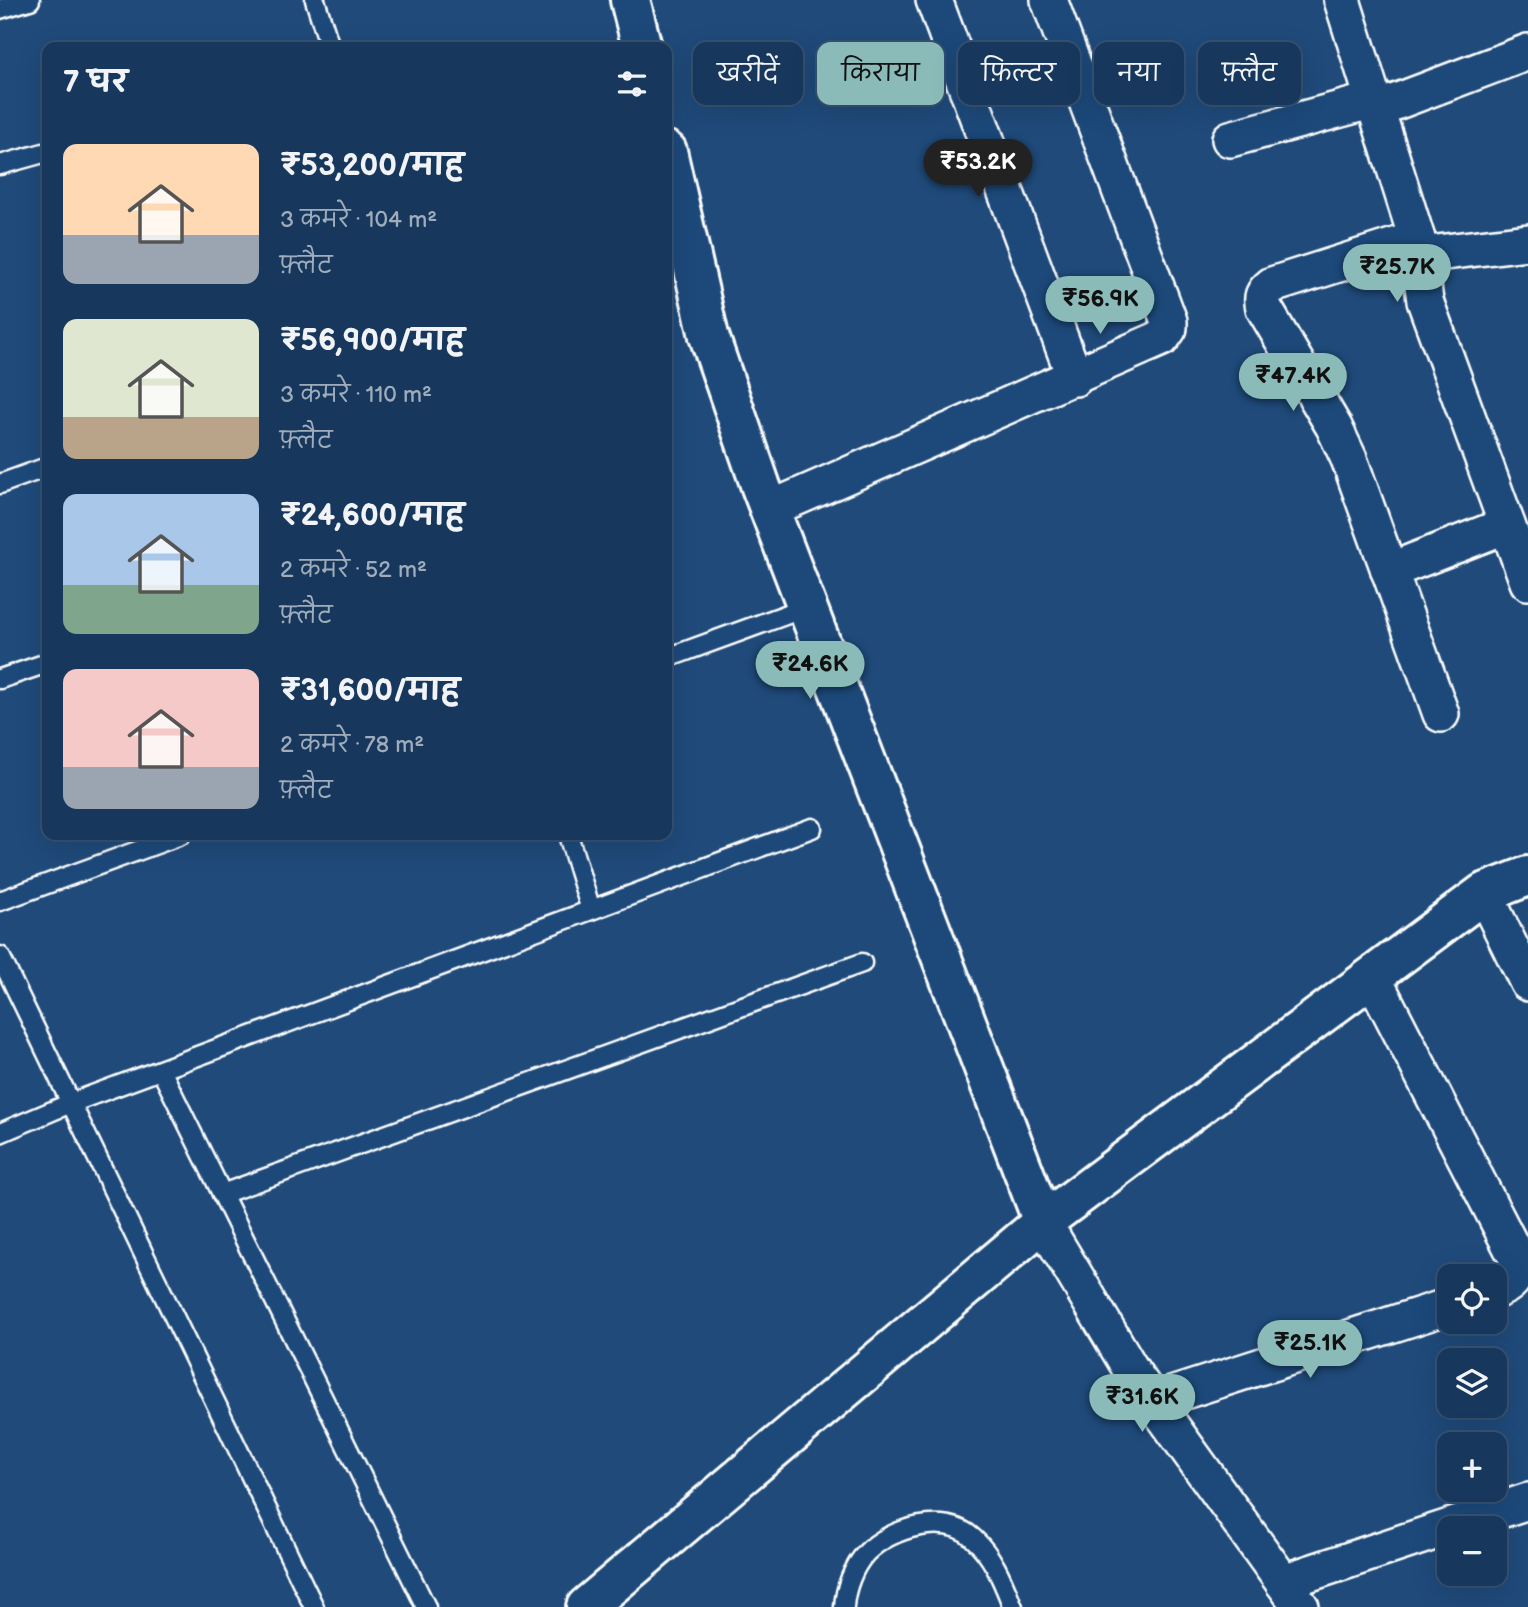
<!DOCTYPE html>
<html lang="hi">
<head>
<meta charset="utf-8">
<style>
	:root { --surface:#17385c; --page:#244365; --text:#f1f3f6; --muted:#9eacbb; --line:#365272; --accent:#8bbbb9 }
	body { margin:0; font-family:"Balsamiq Sans","Playpen Sans Deva",sans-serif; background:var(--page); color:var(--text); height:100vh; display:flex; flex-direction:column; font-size:26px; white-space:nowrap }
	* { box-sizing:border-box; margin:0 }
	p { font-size:23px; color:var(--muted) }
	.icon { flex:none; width:38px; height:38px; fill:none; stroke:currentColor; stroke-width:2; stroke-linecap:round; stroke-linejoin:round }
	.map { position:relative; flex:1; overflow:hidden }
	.panel { position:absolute; left:42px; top:42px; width:630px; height:798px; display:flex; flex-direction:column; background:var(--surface); border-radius:14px; box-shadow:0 7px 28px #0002,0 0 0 2px var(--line) }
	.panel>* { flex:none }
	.guide { position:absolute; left:693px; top:42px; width:665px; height:63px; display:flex; gap:14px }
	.fabs { position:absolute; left:1437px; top:1264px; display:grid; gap:14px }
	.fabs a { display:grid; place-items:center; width:70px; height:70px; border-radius:14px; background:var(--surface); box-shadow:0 7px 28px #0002,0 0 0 2px var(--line); font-size:35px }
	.price { position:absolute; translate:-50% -60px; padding:0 16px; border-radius:24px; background:var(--accent); color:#111; font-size:23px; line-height:46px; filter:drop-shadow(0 2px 4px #0008) }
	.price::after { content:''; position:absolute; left:50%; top:42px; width:21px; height:16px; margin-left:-10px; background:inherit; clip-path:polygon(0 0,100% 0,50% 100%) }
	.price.current { background:#222; color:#fff }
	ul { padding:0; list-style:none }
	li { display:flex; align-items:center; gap:21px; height:175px; padding:0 21px }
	li span { display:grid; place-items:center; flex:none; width:196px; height:140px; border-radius:14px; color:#555 }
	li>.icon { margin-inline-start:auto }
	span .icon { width:84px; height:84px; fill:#fffc; stroke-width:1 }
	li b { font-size:30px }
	h2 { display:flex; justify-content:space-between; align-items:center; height:84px; padding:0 21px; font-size:30px }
	.tag { padding:0 24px; border-radius:14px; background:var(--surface); box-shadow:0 7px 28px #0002,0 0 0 2px var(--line); font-size:24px; line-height:63px }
	.tag.current { background:var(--accent); color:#111 }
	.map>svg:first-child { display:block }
</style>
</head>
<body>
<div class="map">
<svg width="1528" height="1607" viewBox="0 0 1528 1607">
	<rect width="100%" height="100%" fill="#1f4a7a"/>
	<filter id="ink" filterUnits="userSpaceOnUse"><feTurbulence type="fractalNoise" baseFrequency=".0143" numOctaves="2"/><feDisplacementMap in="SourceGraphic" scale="14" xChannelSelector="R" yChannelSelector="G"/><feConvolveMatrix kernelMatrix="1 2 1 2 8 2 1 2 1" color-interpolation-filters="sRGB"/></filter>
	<g filter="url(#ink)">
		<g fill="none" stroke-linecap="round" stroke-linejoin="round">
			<g stroke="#fff" stroke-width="23">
				<g id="lane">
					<polyline points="315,0 330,47"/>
					<polyline points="0,9 30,0"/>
					<polyline points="0,165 47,152"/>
					<polyline points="0,484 47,467"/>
					<polyline points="667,658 807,607"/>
					<polyline points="0,679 47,663"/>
					<polyline points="568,835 591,910"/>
					<polyline points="0,901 181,835"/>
					<polyline points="0,956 314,1607"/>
					<polyline points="161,1070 426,1607"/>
					<polyline points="0,1133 71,1103 812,828"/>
					<polyline points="222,1194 862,963"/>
					<path d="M844,1607C845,1589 853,1567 866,1553C890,1528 946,1512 973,1538C994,1557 1003,1582 1013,1607"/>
				</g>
			</g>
			<g stroke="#fff" stroke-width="40">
				<g id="street">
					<polyline points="934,0 1075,378"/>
					<polyline points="1342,0 1417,239 1425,301 1528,582"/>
					<polyline points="1377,109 1528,52"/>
					<polyline points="1230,139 1374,100"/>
					<path d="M1417,239L1272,285C1263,292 1261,297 1264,308L1334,427L1349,459L1441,714"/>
					<polyline points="1420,255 1528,242"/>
					<polyline points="770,509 1162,338 1169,328 1169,321 1049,0"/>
					<polyline points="1389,571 1507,525"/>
					<polyline points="1484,893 1528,983"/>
					<path d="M1372,976L1519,1262C1516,1279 1511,1286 1494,1291"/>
					<polyline points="1043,1222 1133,1373 1301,1607"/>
					<polyline points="1153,1401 1449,1306"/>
					<polyline points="1283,1582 1528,1501"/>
				</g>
			</g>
			<g stroke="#fff" stroke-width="44">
				<g id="secondary">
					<polyline points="630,0 642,47"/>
					<polyline points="667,151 709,336 761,487 1043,1222"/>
				</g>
			</g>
			<g stroke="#fff" stroke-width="44">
				<polyline id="primary" points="586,1607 1043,1222 1484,893 1528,876"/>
			</g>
			<use href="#lane" stroke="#1f4a7a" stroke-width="18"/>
			<use href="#street" stroke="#1f4a7a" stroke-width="35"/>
			<use href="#secondary" stroke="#1f4a7a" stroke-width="38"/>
			<use href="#primary" stroke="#1f4a7a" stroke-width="38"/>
		</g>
	</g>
</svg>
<div class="fabs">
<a><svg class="icon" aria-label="locate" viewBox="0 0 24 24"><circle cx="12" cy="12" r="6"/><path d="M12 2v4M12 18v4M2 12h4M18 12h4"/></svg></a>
<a><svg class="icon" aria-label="layers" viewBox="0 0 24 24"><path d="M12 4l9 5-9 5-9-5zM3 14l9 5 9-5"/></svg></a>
<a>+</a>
<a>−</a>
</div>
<b class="price current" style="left:978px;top:199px">₹53.2K</b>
<b class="price" style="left:1397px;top:304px">₹25.7K</b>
<b class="price" style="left:1100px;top:336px">₹56.9K</b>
<b class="price" style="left:1293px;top:413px">₹47.4K</b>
<b class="price" style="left:810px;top:701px">₹24.6K</b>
<b class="price" style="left:1310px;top:1380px">₹25.1K</b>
<b class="price" style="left:1142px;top:1434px">₹31.6K</b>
<div class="guide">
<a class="tag">खरीदें</a>
<a class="tag current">किराया</a>
<a class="tag">फ़िल्टर</a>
<a class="tag">नया</a>
<a class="tag">फ़्लैट</a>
</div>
<section class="panel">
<h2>7 घर<svg class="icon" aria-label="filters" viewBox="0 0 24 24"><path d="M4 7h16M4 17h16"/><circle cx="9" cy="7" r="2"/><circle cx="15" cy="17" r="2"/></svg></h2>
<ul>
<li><span style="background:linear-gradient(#ffd9b3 65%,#9aa5b1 0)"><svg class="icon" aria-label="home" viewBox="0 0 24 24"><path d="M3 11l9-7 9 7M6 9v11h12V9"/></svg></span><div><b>₹53,200/माह</b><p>3 कमरे · 104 m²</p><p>फ़्लैट</p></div></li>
<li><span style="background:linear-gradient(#dfe7d0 70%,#b9a48a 0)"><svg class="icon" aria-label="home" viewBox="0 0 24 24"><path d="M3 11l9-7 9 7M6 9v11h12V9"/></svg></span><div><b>₹56,900/माह</b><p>3 कमरे · 110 m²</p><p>फ़्लैट</p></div></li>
<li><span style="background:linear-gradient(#a9c7e8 65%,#7fa58c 0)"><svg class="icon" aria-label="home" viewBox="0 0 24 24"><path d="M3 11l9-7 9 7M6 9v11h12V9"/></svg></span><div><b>₹24,600/माह</b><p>2 कमरे · 52 m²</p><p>फ़्लैट</p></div></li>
<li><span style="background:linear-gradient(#f6c9c9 70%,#9aa5b1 0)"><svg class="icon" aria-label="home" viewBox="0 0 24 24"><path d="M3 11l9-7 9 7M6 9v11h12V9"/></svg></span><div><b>₹31,600/माह</b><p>2 कमरे · 78 m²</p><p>फ़्लैट</p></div></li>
</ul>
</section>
</div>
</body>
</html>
